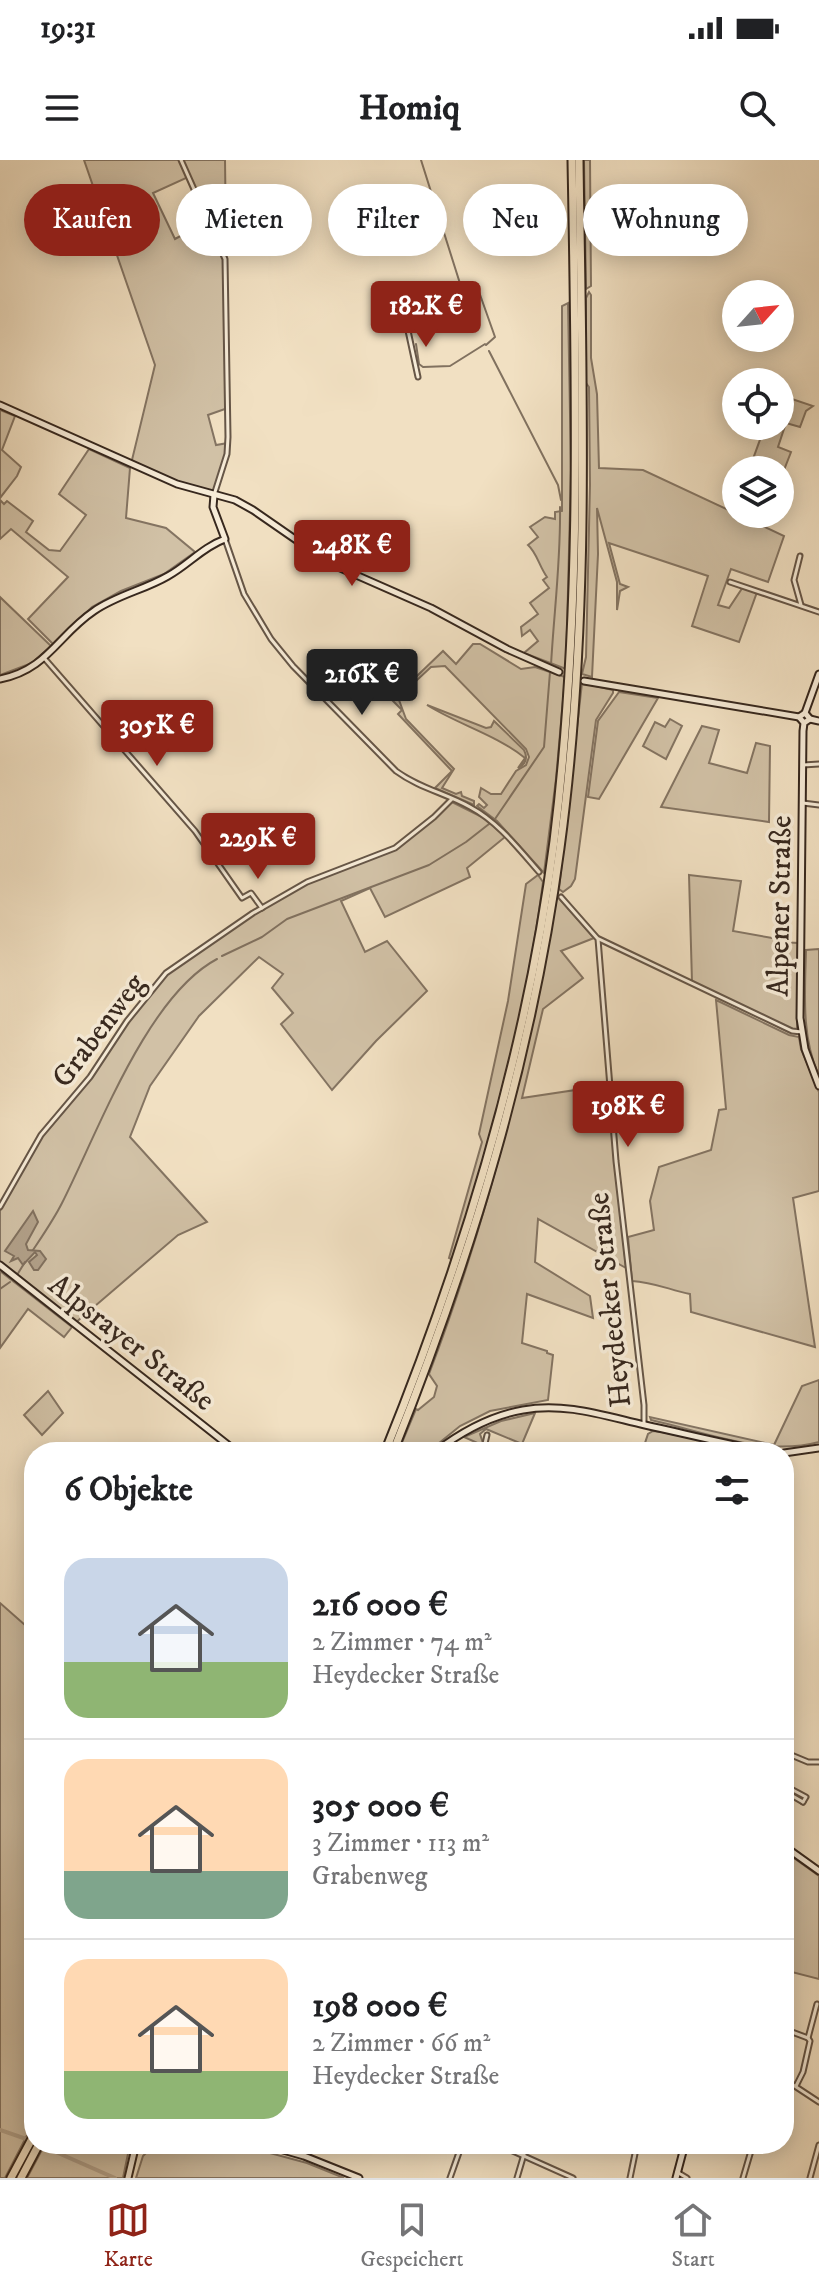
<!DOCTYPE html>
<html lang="de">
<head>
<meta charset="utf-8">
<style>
	:root { --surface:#fff; --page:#f2f2f2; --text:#202124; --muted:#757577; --line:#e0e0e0; --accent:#8f2418 }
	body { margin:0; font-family:"IM FELL DW Pica",serif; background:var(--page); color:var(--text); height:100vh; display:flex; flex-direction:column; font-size:30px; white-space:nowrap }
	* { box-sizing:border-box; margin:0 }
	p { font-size:26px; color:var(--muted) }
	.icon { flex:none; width:44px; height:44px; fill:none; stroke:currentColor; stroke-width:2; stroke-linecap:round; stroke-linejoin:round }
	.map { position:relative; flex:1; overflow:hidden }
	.details { position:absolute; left:24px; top:1282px; width:770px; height:712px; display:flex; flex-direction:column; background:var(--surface); border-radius:32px; box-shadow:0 4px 20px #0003 }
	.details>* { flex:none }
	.hud { position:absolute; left:24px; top:24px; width:772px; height:72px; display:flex; gap:16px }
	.needle { width:52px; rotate:63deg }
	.fabs { position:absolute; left:722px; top:120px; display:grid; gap:16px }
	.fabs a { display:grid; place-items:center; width:72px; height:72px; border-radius:50%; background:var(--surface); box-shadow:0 4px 20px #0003; font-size:40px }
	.price { position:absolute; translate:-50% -68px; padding:0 18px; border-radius:8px; background:var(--accent); color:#fff; font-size:26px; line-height:52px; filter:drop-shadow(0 2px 4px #0008) }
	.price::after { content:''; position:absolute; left:50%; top:48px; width:24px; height:18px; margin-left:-12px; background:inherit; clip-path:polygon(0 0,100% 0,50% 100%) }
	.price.on { background:#222; color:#fff }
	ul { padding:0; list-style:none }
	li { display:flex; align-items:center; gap:24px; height:200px; padding:0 40px }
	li+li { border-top:2px solid var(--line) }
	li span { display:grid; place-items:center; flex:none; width:224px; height:160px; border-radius:24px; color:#555 }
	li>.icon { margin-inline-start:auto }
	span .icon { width:96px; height:96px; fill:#fffc; stroke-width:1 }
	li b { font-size:34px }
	h2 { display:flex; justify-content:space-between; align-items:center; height:96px; padding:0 40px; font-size:34px }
	.chip { padding:0 28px; border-radius:36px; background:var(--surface); box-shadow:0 4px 20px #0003; font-size:28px; line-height:72px }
	.chip.on { background:var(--accent); color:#fff }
	.status { display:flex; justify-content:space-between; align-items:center; height:56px; padding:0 40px; background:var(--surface); direction:ltr }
	.status svg { height:22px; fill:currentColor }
	header { display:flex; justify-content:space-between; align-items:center; height:104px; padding:0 40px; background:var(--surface); font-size:36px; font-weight:700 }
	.tab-bar { display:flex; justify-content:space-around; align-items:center; height:112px; border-top:2px solid var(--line); background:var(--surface); font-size:22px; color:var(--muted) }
	.tab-bar a { display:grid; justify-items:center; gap:4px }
	.tab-bar .on { color:var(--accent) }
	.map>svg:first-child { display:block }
</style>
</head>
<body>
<div class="status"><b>19:31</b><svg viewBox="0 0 49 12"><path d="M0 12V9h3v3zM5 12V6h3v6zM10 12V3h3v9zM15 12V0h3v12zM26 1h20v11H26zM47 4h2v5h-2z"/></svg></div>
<header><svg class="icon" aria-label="menu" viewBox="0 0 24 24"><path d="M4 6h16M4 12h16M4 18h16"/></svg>Homiq<svg class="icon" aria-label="search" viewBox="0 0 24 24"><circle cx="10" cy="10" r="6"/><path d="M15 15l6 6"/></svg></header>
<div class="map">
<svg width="819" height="2018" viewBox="0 0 819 2018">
	<rect width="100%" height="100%" fill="#f1e0c2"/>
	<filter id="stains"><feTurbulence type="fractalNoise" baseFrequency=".0025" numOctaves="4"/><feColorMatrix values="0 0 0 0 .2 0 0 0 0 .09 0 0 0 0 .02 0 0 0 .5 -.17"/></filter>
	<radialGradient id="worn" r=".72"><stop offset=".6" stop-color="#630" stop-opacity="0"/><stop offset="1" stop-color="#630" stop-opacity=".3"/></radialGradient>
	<g fill="#d1c1a6" stroke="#847462" stroke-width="2" fill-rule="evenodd">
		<path d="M84,0H225L228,231L225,249L208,255L216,285L228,283L227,294L214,335L131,304L155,205ZM188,17L208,61L175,79L153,33Z"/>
		<polygon points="584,0 590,0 591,126 586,129"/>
		<polygon points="589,132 591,135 591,198 597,234 599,308 643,310 784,376 768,422 731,409 718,445 729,448 743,427 757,432 739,482 692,466 708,416 609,383 620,424 628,427 620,431 617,450 617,422 597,348 598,394 592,517 582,514 586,497 590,325 589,227 586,223 586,138"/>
		<path d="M568,143L571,310L566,509L524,493L538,481L530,470L522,476L521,467L538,454L530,443L549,428L543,420L547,417C539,406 537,393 528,385L538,377L530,367L545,357L555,359V352L562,351V146Z"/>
		<polygon points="780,235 813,246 806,251 800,267 786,263 778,287 791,292 784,310 753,299 765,266 780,266"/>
		<polygon points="0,250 15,256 2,290 21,307 17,316 0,338"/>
		<polygon points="89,289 130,308 126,358 166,368 195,392 164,414 121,431 92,447 53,484 28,459 68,417 11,369 0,379 0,340 4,344 7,341 33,361 26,372 49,390 60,391 86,355 59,334"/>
		<polygon points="0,437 51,486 32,503 0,515"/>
		<polygon points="473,484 480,484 521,509 535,507 565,517 556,619 544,713 497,661 477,646 479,644 484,648 487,645 479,637 481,628 491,634 501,634 516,611 526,605 529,597 526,589 445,506 431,507 402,534 399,540 406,559 454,609 442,628 456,634 461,632 462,636 474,641 474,645 435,628 452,611 398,554 402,550 392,540 443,491 456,504"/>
		<polygon points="582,523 613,530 613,533 596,560 575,719 571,726 563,732 559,729"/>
		<polygon points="619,532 658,538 599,639 588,637 598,561"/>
		<path d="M427,545L486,568L491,567L494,561L524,590C528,598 526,604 518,608L525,598C495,574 459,565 427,545Z"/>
		<polygon points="670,559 682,566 666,599 643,586 655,562 665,567"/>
		<polygon points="702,566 719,570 709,603 747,613 756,583 770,586 769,662 661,647"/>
		<polygon points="450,641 486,659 505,677 467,708 470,717 385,757 370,728 341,741 365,792 387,781 427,831 376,881 332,930 281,864 293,853 272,828 283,814 259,797 199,856 150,926 130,977 207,1062 178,1075 74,1164 0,1105 0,1047 41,975 90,917 127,861 166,813 253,753 307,722 395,688"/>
		<path d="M538,715L543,722C527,850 491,976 453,1100L449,1098L482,982L479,974L508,841L526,724Z"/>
		<polygon points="689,715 741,721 733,771 778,779 780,782 798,783 797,870 784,867 692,822"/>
		<path d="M557,736L594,778L561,791L583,818L543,849L522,938L609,925L626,1108L538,1059L535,1102L590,1136L593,1158L527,1134L522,1183L547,1191V1193L553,1195L548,1240L490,1251L460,1266L428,1292H398L416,1249L418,1250L434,1237L437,1226L429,1214C488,1059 528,900 557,736Z"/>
		<path d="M819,789V916C801,877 805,832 806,790Z"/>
		<path d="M716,840L789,875L799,877L801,889L819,932V1031L793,1038L815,1187L691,1152L690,1134C670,1130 653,1122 632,1121L628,1077L654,1070L650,1041L659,1007L711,990L719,950L726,949Z"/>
		<polygon points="0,1111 72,1167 64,1177 28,1149 0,1188"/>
		<path d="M819,1220V1282C764,1297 705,1272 651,1260L650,1257L774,1285L802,1226Z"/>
		<polygon points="48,1231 63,1253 42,1275 24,1255"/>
		<polygon points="535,1253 522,1284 486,1269 480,1274 484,1286 464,1277 501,1261"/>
		<polygon points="653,1271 662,1272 757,1292 658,1292 644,1286 648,1274"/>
		<polygon points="0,1443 34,1473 34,1962 5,2018 0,2018"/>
		<polygon points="784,1691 819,1716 819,1819 784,1810"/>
		<polygon points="45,1984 130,1984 123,2018 27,2018"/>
		<polygon points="155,1984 244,1986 307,2003 344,2018 136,2018 143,1996"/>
	</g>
	<polygon fill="#b2a18a" stroke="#81715f" stroke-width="2" points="33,1051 38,1062 26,1084 28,1090 40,1091 46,1099 38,1110 34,1110 29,1102 37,1095 35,1092 23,1105 18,1098 11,1101 14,1096 5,1091"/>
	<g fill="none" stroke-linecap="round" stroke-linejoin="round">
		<g stroke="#81715f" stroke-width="2">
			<polyline points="421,0 463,133 478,129 495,177 486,185"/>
			<polyline points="416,184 419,204 423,207 450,206 485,184"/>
			<polyline points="489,191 558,325 561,340"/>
			<path d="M551,505C554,452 561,399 560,347"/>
			<polyline points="495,659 544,587 550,512"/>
			<polyline points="222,796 262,777 287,759 429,705 466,682 489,664"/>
			<path d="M33,1090C43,1075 54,1059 62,1043C98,972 147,836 217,799"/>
			<polyline points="17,1115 25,1102"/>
			<polyline points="0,1129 10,1122"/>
		</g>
		<g stroke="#b2a18a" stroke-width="4">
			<polyline points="0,1970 32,1981"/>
			<polyline points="40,1985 115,2018"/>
		</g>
		<g stroke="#665647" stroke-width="7">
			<g id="street">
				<polyline points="181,0 225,99 228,277 227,294 214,335"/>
				<polyline points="407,166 418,217"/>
				<path d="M225,379L244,434L271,479L293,506L396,611C419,628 445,633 470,647C498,662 518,688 539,712"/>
				<polyline points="800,396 794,420 801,445"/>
				<polyline points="730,422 819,452"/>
				<polyline points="45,499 195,671 242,738 251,733 262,748"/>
				<polyline points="803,605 819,604"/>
				<polyline points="803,643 819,645"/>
				<polyline points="561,737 598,779 616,1001 644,1245 644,1265"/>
				<polyline points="599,779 792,871 802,872"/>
				<polyline points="0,1047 41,975 90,917 127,861 166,813 253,753 307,722 395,688 434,657 452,639"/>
				<polyline points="483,1292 487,1275"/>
				<polyline points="784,1592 808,1602 819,1602"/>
				<polyline points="784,1630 791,1629 806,1637 803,1642"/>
				<polyline points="784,1631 803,1642"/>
				<polyline points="784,1869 808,1878 810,1881 803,1912 796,1926"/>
				<polyline points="808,1878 817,1844"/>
				<polyline points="784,1919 819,1942"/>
				<polyline points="497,1984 573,2018"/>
				<polyline points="672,1984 683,1988"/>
				<polyline points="597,1988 597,1984"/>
				<polyline points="677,2012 687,2018"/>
				<polyline points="450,2018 462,1984"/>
				<polyline points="517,2018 527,1984"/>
				<polyline points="630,2018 637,1984"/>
				<polyline points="743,2018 753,1984"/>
				<polyline points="810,2018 819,1985"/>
			</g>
		</g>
		<g stroke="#37281e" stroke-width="9">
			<g id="secondary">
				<polyline points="0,245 177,324 235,340 253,350 331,404 431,448 507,489 559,512"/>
				<path d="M0,519C47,510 58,475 94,451C117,435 144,430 168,416C188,405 203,387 225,379L213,347L214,335"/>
				<polyline points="584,521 799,557"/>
				<polyline points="805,553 819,514"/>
				<polyline points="810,559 819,561"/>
				<polyline points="804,563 799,557 805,553 810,559 804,563 803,571 800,858 805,889 819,926"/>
				<polyline points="0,1105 237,1292"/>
				<path d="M435,1292C461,1272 489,1256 523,1250C564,1242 605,1256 645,1265C687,1274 729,1285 772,1292"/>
				<polyline points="784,1293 819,1288"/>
				<polyline points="784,1686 819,1711"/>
				<polyline points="262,1984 304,1996 359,2018"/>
				<polyline points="128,2018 136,1984"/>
				<polyline points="676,2018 685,1984"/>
			</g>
		</g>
		<g stroke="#37281e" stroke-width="11">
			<g id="highway">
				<path d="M385,1292C465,1095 527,892 554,681C582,455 576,227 572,0"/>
				<path d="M393,1292C472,1095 532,898 560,688C591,460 582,229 579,0"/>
				<polyline points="11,2018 34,1975"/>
				<polyline points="21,2018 39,1984"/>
			</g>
		</g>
		<use href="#street" stroke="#f6ebd7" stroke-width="3"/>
		<use href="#secondary" stroke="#f6ebd7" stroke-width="5"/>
		<use href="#highway" stroke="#f1e0c2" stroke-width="7"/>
	</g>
	<g text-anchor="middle" stroke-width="7" stroke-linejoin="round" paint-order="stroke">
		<g font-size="30" fill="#37281e" stroke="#f6ebd7">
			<text transform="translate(779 746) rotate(-89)" y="10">Alpener Straße</text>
			<text transform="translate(98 870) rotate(-53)" y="10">Grabenweg</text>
			<text transform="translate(609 1140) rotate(-96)" y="10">Heydecker Straße</text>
			<text transform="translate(132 1182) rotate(38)" y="10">Alpsrayer Straße</text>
		</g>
	</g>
	<rect width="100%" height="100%" filter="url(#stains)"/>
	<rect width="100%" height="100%" fill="url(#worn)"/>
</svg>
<div class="fabs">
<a><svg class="needle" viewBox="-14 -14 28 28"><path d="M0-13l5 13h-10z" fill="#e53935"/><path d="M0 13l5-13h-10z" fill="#757577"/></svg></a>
<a><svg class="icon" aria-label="locate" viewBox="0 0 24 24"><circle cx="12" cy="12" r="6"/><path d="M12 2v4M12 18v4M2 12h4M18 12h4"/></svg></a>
<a><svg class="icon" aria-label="layers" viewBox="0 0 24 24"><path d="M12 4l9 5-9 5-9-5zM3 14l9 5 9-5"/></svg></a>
</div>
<b class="price" style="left:426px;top:189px">182K €</b>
<b class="price" style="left:352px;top:428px">248K €</b>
<b class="price on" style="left:362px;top:557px">216K €</b>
<b class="price" style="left:157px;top:608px">305K €</b>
<b class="price" style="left:258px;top:721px">229K €</b>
<b class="price" style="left:628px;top:989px">198K €</b>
<div class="hud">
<a class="chip on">Kaufen</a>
<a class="chip">Mieten</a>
<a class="chip">Filter</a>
<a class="chip">Neu</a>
<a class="chip">Wohnung</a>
</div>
<section class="details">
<h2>6 Objekte<svg class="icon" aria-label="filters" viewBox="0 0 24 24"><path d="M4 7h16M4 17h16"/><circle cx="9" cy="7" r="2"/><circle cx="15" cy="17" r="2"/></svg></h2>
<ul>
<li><span style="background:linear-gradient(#c9d6e8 65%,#8fb573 0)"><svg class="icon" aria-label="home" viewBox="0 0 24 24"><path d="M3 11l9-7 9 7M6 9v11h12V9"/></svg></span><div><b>216 000 €</b><p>2 Zimmer · 74 m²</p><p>Heydecker Straße</p></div></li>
<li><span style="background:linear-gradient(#ffd9b3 70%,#7fa58c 0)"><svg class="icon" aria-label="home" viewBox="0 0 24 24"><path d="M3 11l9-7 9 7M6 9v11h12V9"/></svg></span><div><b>305 000 €</b><p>3 Zimmer · 113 m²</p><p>Grabenweg</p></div></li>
<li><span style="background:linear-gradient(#ffd9b3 70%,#8fb573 0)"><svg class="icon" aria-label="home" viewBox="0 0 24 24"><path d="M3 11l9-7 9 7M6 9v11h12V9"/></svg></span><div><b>198 000 €</b><p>2 Zimmer · 66 m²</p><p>Heydecker Straße</p></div></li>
</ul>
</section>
</div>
<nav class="tab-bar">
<a class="on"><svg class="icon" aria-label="map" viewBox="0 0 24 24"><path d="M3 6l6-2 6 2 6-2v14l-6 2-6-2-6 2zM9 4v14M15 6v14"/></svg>Karte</a>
<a><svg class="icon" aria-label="saved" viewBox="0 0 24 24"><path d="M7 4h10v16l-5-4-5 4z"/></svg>Gespeichert</a>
<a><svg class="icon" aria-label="home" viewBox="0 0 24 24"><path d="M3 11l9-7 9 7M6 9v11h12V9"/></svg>Start</a>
</nav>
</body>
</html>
